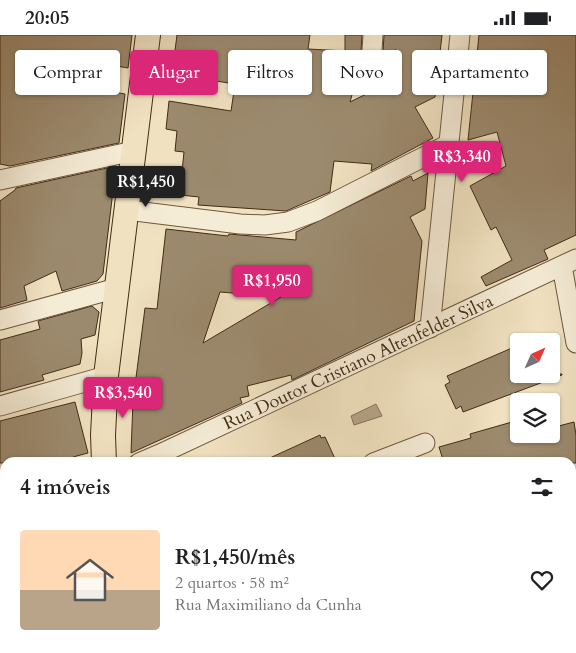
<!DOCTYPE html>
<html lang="pt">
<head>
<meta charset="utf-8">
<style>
	:root { --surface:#fff; --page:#f2f2f2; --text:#202124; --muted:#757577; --accent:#db2777 }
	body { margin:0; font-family:Cardo,serif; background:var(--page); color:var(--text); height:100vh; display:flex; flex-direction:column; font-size:19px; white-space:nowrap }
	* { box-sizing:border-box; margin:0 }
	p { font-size:16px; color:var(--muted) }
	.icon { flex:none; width:28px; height:28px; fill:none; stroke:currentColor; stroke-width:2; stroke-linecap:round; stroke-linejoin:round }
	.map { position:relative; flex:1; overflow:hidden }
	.details { position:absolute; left:0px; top:422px; width:576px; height:196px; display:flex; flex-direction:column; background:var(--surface); border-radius:15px 15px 0 0; box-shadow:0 1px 4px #0004 }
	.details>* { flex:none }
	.banner { position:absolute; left:15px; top:15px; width:546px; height:45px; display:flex; gap:10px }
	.needle { width:32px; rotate:45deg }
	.controls { position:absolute; left:510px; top:298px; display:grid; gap:10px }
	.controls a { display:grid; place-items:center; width:50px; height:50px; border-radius:5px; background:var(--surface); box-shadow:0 1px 4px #0004; font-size:25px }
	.price { position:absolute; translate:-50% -42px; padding:0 11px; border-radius:5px; background:var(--accent); color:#fff; font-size:16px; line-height:32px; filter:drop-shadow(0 1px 2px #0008) }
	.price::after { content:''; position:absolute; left:50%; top:30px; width:15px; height:11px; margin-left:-8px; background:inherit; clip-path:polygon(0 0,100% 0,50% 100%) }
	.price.active { background:#222; color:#fff }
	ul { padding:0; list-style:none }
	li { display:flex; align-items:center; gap:15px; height:125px; padding:0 20px }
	li span { display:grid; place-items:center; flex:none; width:140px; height:100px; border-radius:5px; color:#555 }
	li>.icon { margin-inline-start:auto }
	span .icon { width:60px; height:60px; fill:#fffc; stroke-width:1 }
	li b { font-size:21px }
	h2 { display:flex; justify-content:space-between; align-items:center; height:60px; padding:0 20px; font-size:21px }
	.tag { padding:0 18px; border-radius:5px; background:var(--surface); box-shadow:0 1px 4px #0004; font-size:18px; line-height:45px }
	.tag.active { background:var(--accent); color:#fff }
	.status { display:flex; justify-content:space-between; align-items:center; height:35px; padding:0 25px; background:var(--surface); direction:ltr }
	.status svg { height:14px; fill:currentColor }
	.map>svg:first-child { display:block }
</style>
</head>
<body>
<div class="status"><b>20:05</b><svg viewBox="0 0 49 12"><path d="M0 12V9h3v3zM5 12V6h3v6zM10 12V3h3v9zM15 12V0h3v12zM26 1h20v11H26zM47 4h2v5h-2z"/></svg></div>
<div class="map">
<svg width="576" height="618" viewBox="0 0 576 618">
	<rect width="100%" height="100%" fill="#f0e1c0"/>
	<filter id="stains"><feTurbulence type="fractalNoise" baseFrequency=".004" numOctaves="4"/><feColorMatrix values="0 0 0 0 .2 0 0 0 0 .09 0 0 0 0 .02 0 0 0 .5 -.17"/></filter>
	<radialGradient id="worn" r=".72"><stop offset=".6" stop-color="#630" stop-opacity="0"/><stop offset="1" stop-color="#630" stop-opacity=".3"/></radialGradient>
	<polygon fill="#d2c2a3" stroke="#8a775c" points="5,591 5,614 56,614 53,618 0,618 0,593"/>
	<polygon fill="#b5a386" stroke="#877359" points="376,369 382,381 354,390 351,381"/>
	<g fill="#9c8a6e" stroke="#422c15" fill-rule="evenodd">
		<polygon points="0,0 132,0 128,33 94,27 90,53 125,59 119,108 10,131 0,129"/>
		<polygon points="177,0 310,0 308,14 345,16 345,0 362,0 360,31 350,67 393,46 396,15 383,17 384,0 442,0 435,62 415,72 433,103 371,136 372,129 334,126 330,157 286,176 198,170 199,162 171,159 172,145 181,146 184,117 175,116 177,96 166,94 169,66 231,76 235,49 172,39"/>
		<polygon points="479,0 576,0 576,200 544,215 548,224 486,251 481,242 512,225 496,192 491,195 470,151 506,131 497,97 468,105"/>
		<polygon points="116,131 103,239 97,246 62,256 56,236 24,251 27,265 0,273 0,166 15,155 16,153"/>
		<path d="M428,138L425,174L410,182L422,206L414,286L292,345L291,340L247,351L249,361L240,363L242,368L131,418L133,366L145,273L157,274L166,194L228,201L229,199L296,205V197L411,141L413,146ZM220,257L281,262L203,308Z"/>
		<polygon points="92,271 99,277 95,300 81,304 82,318 80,329 42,340 44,345 0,357 0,305 40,294 38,286"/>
		<polygon points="519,310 519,339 562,339 562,340 463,377 461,371 456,374 445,350 450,347 447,341"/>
		<polygon points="75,367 88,418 73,422 74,428 0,428 0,386"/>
		<polygon points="519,385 519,399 551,399 551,393 574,387 576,400 576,428 444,428 439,412 471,403 470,399"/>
		<polygon points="320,400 321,403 325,402 337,428 259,428"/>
	</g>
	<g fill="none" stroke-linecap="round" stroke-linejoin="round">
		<g stroke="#6e5940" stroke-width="21">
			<g id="minor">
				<polyline points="370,45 373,0"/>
				<polyline points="0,145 134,116"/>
				<polyline points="127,175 240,189 265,190 288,187 317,176 449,109"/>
				<polyline points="562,231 576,308"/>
				<polyline points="0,285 117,253"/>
				<polyline points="430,293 460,0"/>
				<polyline points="0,371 106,341"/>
				<polyline points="139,428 160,419 576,224"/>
				<polyline points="373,428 425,408"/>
				<polyline points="571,552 576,551"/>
				<polyline points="0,583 5,581"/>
				<polyline points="485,614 485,618"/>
				<polyline points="80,618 84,614"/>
				<polyline points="180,618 205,614"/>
			</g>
		</g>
		<g stroke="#422c15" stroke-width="26">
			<g id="major">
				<polyline points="104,428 103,400 106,341 148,0"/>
				<polyline points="128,614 129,618"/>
			</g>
		</g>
		<use href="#minor" stroke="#f5ecd6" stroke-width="19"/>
		<use href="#major" stroke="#f0e1c0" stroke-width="24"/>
	</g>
	<g text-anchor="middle" stroke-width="4" stroke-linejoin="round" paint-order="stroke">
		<g font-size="18" fill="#422c15" stroke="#f5ecd6">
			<text transform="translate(358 327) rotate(-25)" y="6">Rua Doutor Cristiano Altenfelder Silva</text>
		</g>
	</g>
	<rect width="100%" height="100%" filter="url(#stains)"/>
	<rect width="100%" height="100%" fill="url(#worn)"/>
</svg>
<div class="controls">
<a><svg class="needle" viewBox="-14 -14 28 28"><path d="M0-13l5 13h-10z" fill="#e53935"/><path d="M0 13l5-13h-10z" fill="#757577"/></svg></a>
<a><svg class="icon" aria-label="layers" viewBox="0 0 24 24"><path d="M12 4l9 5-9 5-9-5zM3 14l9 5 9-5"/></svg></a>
</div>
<b class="price" style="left:462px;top:148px">R$3,340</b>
<b class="price active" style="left:146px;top:173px">R$1,450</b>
<b class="price" style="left:272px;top:272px">R$1,950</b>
<b class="price" style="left:123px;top:384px">R$3,540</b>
<div class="banner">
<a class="tag">Comprar</a>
<a class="tag active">Alugar</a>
<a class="tag">Filtros</a>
<a class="tag">Novo</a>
<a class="tag">Apartamento</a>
</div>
<section class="details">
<h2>4 imóveis<svg class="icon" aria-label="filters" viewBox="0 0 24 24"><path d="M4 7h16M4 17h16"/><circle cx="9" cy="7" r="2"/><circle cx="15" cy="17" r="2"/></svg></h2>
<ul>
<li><span style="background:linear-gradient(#ffd9b3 60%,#b9a48a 0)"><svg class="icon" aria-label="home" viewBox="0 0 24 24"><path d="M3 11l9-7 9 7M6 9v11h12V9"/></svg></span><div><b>R$1,450/mês</b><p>2 quartos · 58 m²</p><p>Rua Maximiliano da Cunha</p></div><svg class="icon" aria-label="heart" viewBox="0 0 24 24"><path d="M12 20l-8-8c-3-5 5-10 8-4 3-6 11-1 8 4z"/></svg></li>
</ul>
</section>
</div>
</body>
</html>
